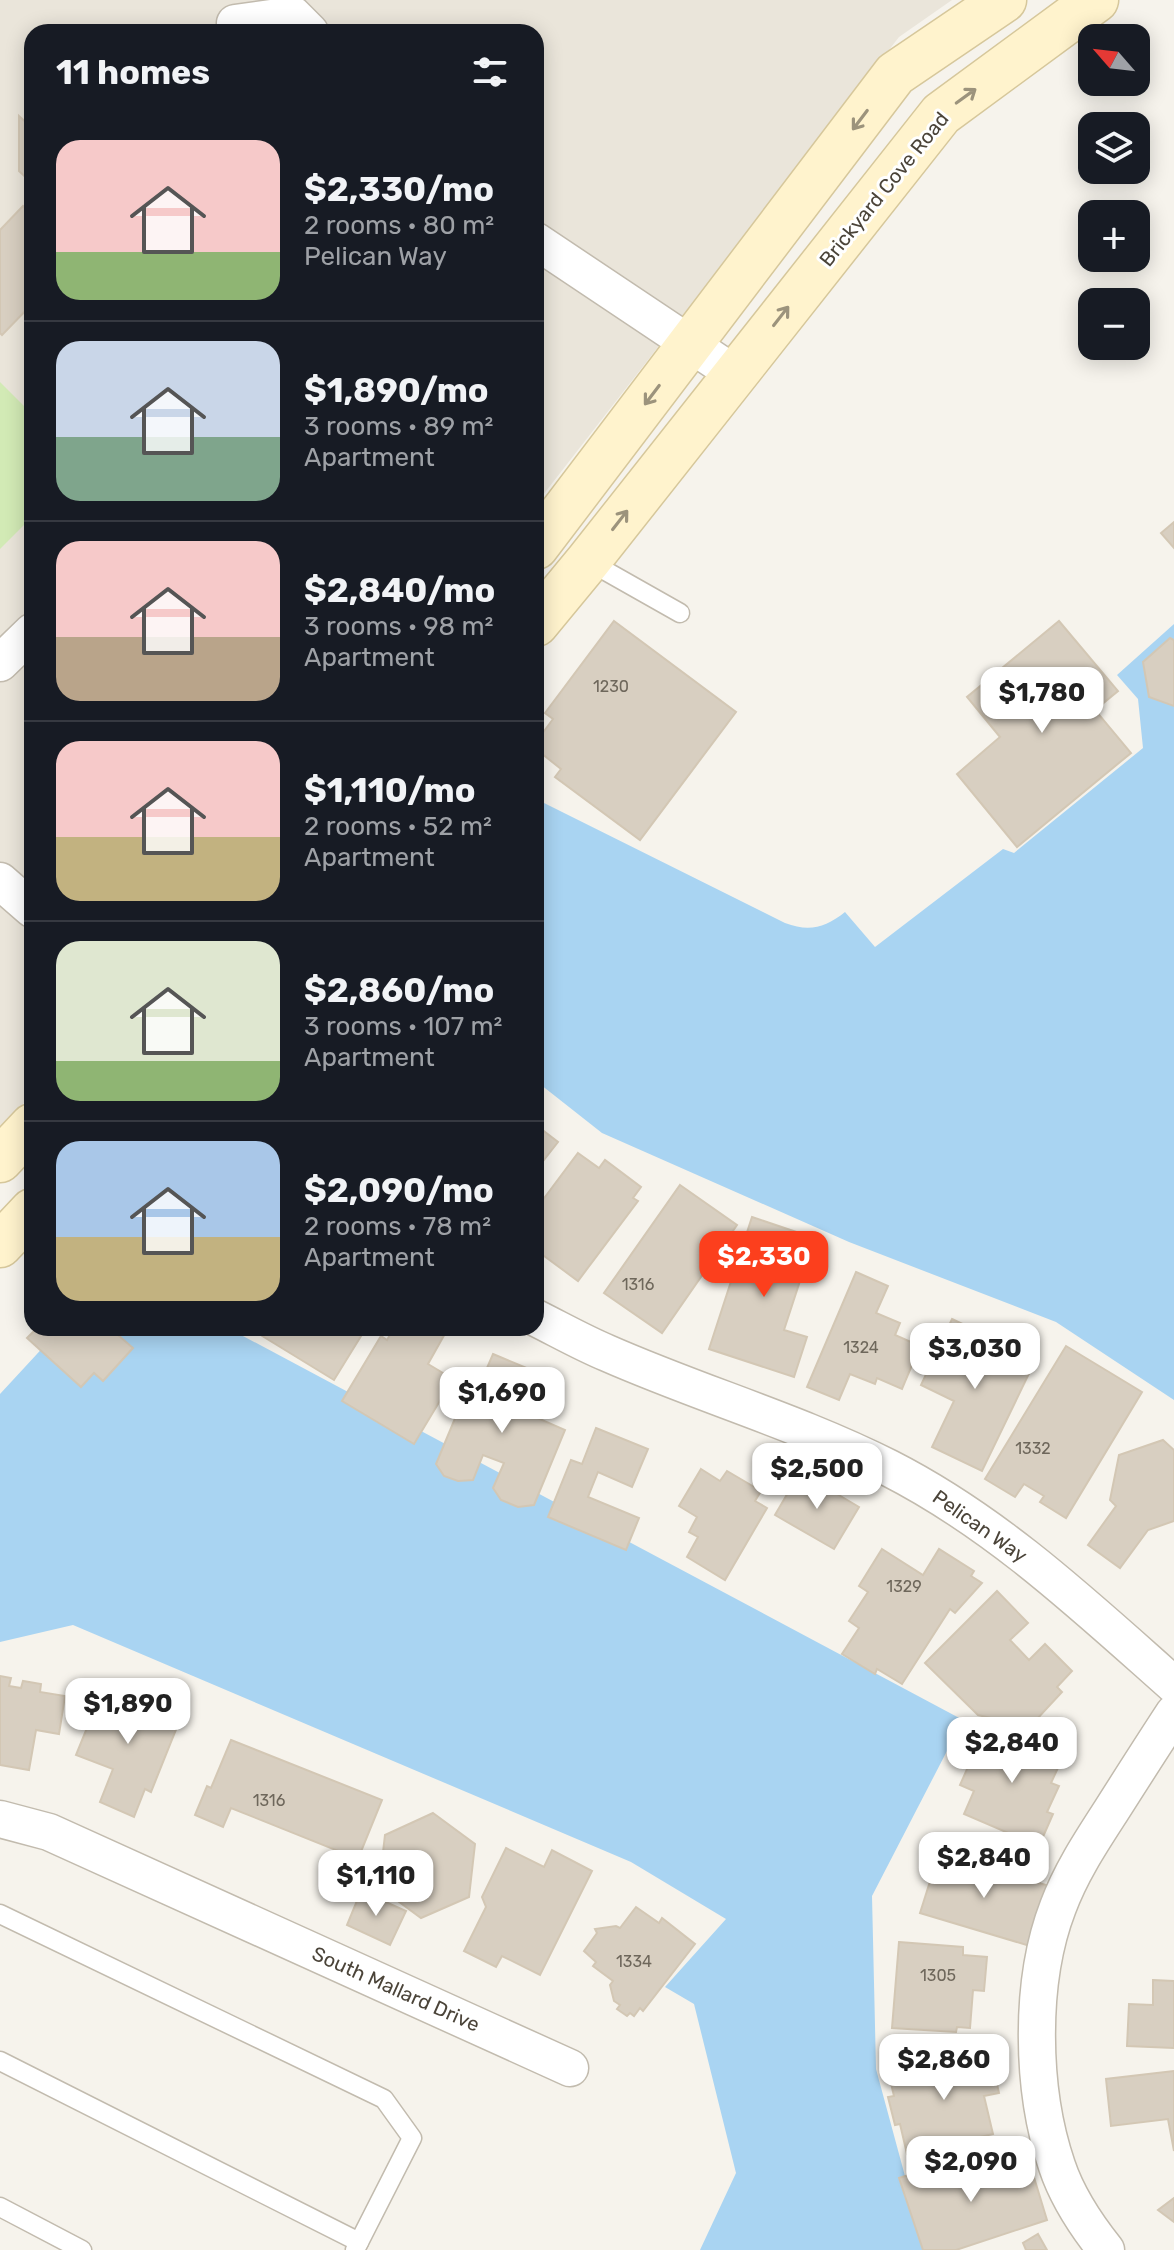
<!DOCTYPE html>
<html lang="en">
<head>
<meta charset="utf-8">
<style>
	:root { --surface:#171b24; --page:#242831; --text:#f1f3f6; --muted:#9ea1a6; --line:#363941; --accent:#fc3f1d }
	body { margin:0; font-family:Rubik,sans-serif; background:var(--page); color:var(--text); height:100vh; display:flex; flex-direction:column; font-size:30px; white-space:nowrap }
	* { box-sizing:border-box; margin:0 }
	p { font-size:26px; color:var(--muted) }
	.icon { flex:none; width:44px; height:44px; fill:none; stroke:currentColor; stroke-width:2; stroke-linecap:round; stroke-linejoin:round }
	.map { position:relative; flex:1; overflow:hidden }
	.details { position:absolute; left:24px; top:24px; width:520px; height:1312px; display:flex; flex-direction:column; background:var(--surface); border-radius:24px; box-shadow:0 4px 20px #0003 }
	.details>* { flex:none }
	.needle { width:52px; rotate:298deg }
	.fabs { position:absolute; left:1078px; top:24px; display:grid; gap:16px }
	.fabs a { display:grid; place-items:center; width:72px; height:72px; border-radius:16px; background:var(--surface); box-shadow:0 4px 20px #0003; font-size:40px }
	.price { position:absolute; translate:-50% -68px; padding:0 18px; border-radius:16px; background:#fff; color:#222; font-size:26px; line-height:52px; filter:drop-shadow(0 2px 4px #0008) }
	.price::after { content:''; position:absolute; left:50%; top:48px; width:24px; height:18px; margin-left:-12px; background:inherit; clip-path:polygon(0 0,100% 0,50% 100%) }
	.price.active { background:var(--accent); color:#fff }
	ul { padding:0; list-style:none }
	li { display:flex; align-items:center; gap:24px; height:200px; padding:0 32px }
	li+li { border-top:2px solid var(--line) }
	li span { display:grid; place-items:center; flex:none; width:224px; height:160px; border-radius:24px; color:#555 }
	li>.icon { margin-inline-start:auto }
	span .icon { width:96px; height:96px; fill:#fffc; stroke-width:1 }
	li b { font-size:34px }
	h2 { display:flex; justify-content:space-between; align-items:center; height:96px; padding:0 32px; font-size:34px }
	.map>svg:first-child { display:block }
</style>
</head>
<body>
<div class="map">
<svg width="1174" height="2250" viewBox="0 0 1174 2250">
	<rect width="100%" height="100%" fill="#f6f3ec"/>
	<polygon fill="#eae5da" points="0,0 952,0 899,37 536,504 536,32 32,32 32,1094 0,1130"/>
	<polygon fill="#d2eab5" points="0,382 32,414 32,517 0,549"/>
	<g fill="#a9d4f2">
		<path d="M1174,624V1400L1056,1322L849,1242L602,1133L536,1081V799L785,923C809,932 825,928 845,912L875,947L1003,849L1014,853L1143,748L1138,699L1117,675Z"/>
		<polygon points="61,1328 228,1328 963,1720 872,1896 876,2069 925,2250 700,2250 736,2173 694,2004 665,1987 726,1919 631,1862 73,1625 0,1642 0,1394"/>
	</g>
	<g fill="#d8cfc1" stroke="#d3c7b4" stroke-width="2">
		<polygon points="19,116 32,128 32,183 19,171"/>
		<polygon points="23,206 32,215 32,304 2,335 0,333 0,230"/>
		<polygon points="1174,522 1174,548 1161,533"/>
		<polygon points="614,621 736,712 640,840 555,777 561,769 536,749 536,742 553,719 545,713"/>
		<polygon points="1059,621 1118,691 1095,710 1131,753 1017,847 957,774 1000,737 967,697"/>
		<polygon points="1170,638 1174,640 1174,706 1149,697 1143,662"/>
		<polygon points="536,1125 558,1142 536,1170"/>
		<polygon points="578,1153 599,1168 605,1160 641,1187 633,1198 638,1201 578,1281 536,1250 536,1209"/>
		<polygon points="680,1185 737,1225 662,1333 604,1293"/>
		<polygon points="752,1217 814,1238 784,1330 807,1337 794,1377 709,1349"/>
		<polygon points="856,1272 888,1286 876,1313 900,1323 895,1335 920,1346 902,1389 877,1378 875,1384 850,1374 839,1400 807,1387"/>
		<polygon points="952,1319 1036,1359 982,1471 932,1447 954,1401 921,1385"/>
		<polygon points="37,1328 110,1328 133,1348 103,1381 94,1373 81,1387 27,1338"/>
		<polygon points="263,1328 366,1328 334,1380 259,1334"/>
		<polygon points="394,1328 439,1328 446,1332 428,1364 453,1379 414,1444 342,1401 381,1336 387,1340"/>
		<polygon points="1066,1346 1142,1392 1066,1518 1040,1502 1044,1496 1024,1484 1015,1497 985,1479"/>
		<polygon points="493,1354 534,1371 519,1410 565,1430 534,1505 518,1507 501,1500 493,1488 504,1463 483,1455 473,1480 458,1481 444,1476 436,1464 461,1404 467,1406 480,1373 484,1375"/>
		<polygon points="596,1428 648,1449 632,1487 598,1472 588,1497 639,1518 626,1550 548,1517 571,1460 582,1464"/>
		<polygon points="1163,1440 1174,1450 1174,1521 1148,1530 1120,1568 1088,1545 1116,1506 1110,1500 1119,1455"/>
		<polygon points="701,1469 720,1481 727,1471 761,1491 755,1501 767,1508 725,1580 687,1557 698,1537 689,1532 697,1517 679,1506"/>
		<polygon points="800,1472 859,1507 834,1549 775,1515"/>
		<polygon points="882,1549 923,1575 939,1549 974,1571 971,1576 982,1583 955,1613 950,1609 902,1684 877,1669 875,1674 842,1654 859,1628 849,1621 868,1592 859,1586"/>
		<polygon points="997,1591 1028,1623 1010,1640 1029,1660 1045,1644 1072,1671 1057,1687 1062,1692 1036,1720 1008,1722 978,1715 925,1663"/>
		<polygon points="0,1676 11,1678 9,1686 21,1688 23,1681 41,1684 40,1692 65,1696 59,1734 36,1730 29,1770 0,1765"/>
		<polygon points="104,1686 181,1717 151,1792 145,1789 134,1817 100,1802 113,1769 76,1755"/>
		<polygon points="983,1733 1013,1733 1046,1747 1044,1751 1062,1759 1051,1783 1059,1786 1047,1812 1053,1814 1039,1846 964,1814 974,1791 960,1785"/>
		<polygon points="231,1740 382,1800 358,1859 231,1808 223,1827 195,1815 207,1786 211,1788"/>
		<polygon points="433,1813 475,1844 469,1897 421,1918 379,1887 385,1835"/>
		<polygon points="506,1848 544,1867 552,1850 592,1871 540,1975 502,1956 496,1967 464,1951 486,1907 482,1897"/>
		<polygon points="939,1853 1049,1886 1030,1946 920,1913"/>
		<polygon points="361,1891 406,1911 390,1945 347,1925"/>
		<polygon points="636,1907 659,1923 662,1918 695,1944 643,2011 640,2008 634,2016 630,2013 627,2016 617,2009 620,2005 614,2001 610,1985 613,1981 593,1966 596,1962 584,1951 597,1933 595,1929 616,1926 620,1928"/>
		<polygon points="899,1942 963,1947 963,1955 987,1957 984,1991 973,1990 970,2028 957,2027 956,2032 892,2028"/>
		<polygon points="1153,1980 1174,1981 1174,2048 1127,2046 1129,2004 1153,2005"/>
		<polygon points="990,2052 999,2093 984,2096 993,2134 907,2154 900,2124 895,2125 888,2097 894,2096 889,2075"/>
		<polygon points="1174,2071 1174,2151 1168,2119 1111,2126 1106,2079"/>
		<polygon points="963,2158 970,2180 1029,2161 1047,2220 956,2250 923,2250 899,2178"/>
		<polygon points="1174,2198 1174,2222 1158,2210"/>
		<polygon points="1038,2234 1047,2250 1026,2250 1023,2243"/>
	</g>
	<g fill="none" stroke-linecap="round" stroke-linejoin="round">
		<g stroke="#c2bbae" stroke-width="21">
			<g id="lane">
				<polyline points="588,561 680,613"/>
				<polyline points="0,1914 384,2099 412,2138 355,2250"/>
				<polyline points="0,2061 359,2242"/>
				<polyline points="0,2207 82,2250"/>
			</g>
		</g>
		<g stroke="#c2bbae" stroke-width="39">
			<g id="street">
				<polyline points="235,23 293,15 310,32"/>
				<polyline points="536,241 735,374"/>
				<polyline points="0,663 32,632"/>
				<polyline points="0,881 32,909"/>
				<path d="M536,1318C560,1330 583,1343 607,1353C700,1394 798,1422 889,1468C997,1523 1085,1606 1174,1685"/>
				<polyline points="0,1819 49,1832 570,2068"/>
				<path d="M1106,2250C1086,2225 1067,2196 1057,2166C1031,2090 1029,1982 1058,1907C1071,1872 1091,1842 1111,1811C1132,1778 1153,1745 1174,1713"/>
			</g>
		</g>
		<g stroke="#d6c79b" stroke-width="47">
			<g id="secondary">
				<polyline points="536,547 895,74 1004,0"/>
				<polyline points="536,624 588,561 941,114 1096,0"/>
				<polyline points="0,1160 32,1126"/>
				<polyline points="0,1245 32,1211"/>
			</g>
		</g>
		<use href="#lane" stroke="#fff" stroke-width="18"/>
		<use href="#street" stroke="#fff" stroke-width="36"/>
		<use href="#secondary" stroke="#fff3cd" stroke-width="44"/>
	</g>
	<defs><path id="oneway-shaft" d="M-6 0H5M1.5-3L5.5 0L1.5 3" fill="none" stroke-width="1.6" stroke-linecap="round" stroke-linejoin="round" transform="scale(2)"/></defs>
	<g stroke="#9c937c">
		<use href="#oneway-shaft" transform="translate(966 96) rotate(-36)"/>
		<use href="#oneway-shaft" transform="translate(860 120) rotate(127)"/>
		<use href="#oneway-shaft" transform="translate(781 316) rotate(-52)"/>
		<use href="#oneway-shaft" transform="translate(652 395) rotate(127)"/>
		<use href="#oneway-shaft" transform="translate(620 520) rotate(-52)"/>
	</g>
	<g text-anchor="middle" stroke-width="6" stroke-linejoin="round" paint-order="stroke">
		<g font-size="16" fill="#6e675b">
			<text x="611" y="692">1230</text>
			<text x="638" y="1290">1316</text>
			<text x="861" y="1353">1324</text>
			<text x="1033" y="1454">1332</text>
			<text x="904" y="1592">1329</text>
			<text x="269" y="1806">1316</text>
			<text x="634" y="1967">1334</text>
			<text x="938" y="1981">1305</text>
		</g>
		<g font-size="20" fill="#4b4439" stroke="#fff">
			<text transform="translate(884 189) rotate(-51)" y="7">Brickyard Cove Road</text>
			<text transform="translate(980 1526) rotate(35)" y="7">Pelican Way</text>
			<text transform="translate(396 1989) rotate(24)" y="7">South Mallard Drive</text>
		</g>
	</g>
</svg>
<div class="fabs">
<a><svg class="needle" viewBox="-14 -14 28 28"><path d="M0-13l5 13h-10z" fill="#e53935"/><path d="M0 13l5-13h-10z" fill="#9ea1a6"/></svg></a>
<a><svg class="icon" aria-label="layers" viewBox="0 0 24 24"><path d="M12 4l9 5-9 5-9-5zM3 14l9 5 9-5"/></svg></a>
<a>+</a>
<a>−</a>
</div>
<b class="price" style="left:1042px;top:735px">$1,780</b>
<b class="price active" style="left:764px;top:1299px">$2,330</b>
<b class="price" style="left:975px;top:1391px">$3,030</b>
<b class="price" style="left:502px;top:1435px">$1,690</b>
<b class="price" style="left:817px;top:1511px">$2,500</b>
<b class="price" style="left:128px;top:1746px">$1,890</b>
<b class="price" style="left:1012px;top:1785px">$2,840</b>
<b class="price" style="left:984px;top:1900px">$2,840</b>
<b class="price" style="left:376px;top:1918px">$1,110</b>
<b class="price" style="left:944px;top:2102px">$2,860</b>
<b class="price" style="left:971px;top:2204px">$2,090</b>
<section class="details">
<h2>11 homes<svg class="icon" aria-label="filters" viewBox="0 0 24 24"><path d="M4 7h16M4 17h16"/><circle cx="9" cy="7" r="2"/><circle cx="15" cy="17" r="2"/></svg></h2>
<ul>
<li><span style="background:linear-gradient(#f6c9c9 70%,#8fb573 0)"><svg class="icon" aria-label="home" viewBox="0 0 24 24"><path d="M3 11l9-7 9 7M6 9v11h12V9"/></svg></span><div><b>$2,330/mo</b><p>2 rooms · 80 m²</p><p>Pelican Way</p></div></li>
<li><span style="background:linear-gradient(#c9d6e8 60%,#7fa58c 0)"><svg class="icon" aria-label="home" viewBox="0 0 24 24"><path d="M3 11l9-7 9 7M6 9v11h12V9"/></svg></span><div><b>$1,890/mo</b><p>3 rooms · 89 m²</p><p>Apartment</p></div></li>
<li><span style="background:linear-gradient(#f6c9c9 60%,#b9a48a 0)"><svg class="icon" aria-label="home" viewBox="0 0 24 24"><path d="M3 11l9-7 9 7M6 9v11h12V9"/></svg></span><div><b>$2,840/mo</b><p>3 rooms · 98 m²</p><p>Apartment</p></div></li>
<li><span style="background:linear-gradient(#f6c9c9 60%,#c2b280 0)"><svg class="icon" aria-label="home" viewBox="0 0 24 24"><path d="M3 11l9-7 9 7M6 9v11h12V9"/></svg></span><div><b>$1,110/mo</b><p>2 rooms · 52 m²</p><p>Apartment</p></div></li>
<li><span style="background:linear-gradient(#dfe7d0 75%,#8fb573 0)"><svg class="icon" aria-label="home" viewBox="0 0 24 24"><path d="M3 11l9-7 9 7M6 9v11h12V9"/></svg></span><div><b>$2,860/mo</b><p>3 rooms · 107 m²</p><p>Apartment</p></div></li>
<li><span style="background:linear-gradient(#a9c7e8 60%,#c2b280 0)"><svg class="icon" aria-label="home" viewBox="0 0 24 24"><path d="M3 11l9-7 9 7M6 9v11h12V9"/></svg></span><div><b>$2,090/mo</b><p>2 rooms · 78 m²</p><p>Apartment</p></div></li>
</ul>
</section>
</div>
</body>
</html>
